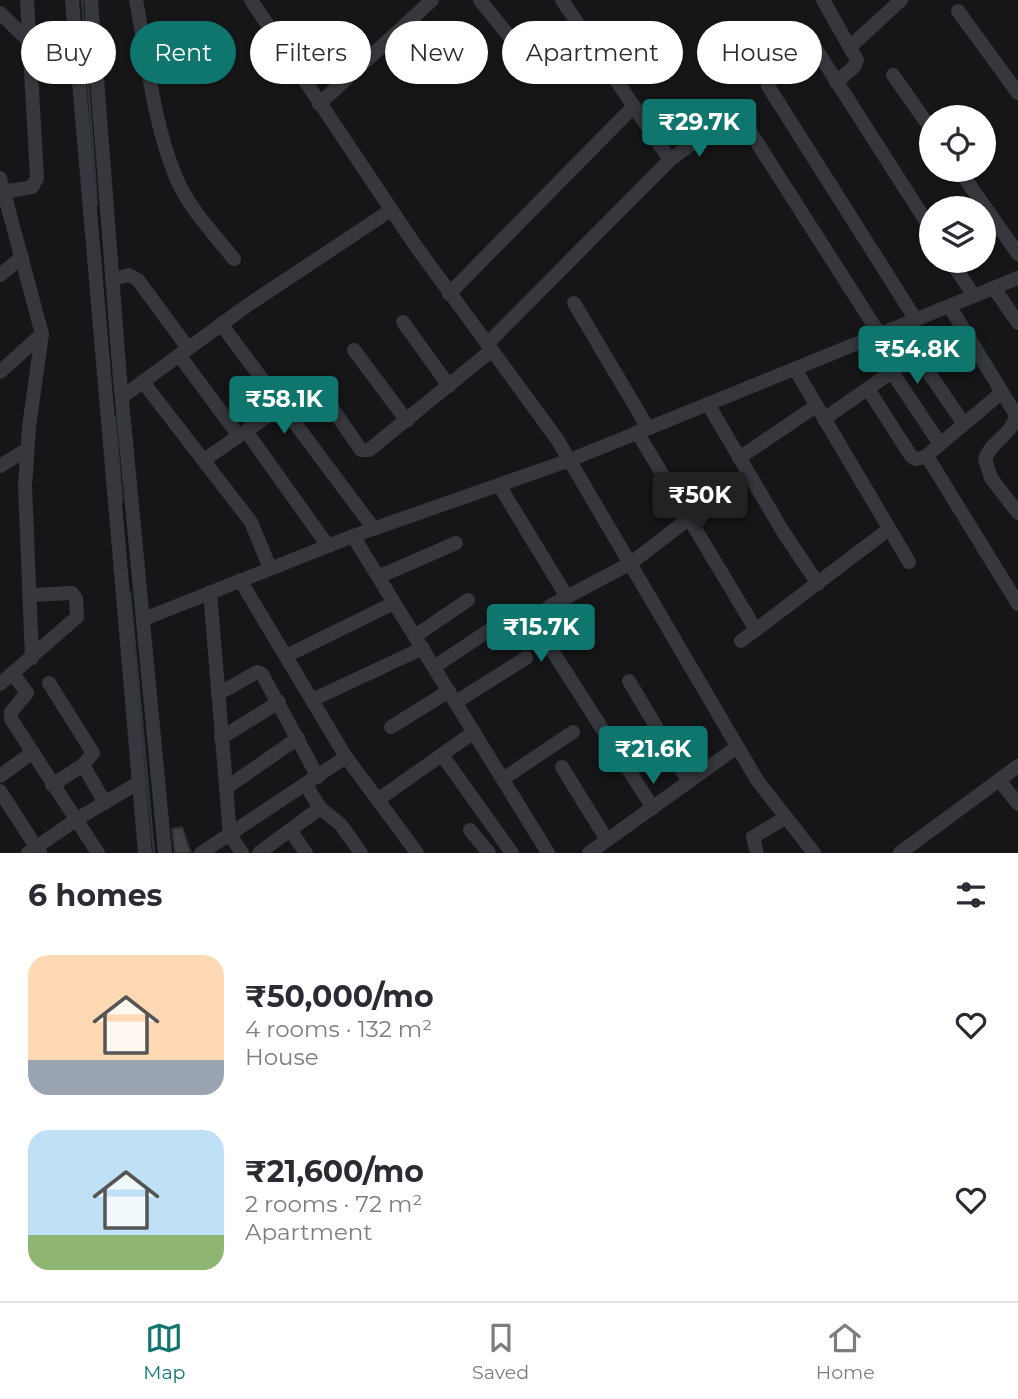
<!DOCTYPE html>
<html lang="en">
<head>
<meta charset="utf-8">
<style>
	:root { --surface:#fff; --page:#f2f2f3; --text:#2b2b33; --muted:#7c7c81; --line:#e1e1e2; --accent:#0f766e }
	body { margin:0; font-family:Montserrat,sans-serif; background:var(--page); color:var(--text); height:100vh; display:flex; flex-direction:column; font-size:26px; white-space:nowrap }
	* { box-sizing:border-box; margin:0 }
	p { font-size:23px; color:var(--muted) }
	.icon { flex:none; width:38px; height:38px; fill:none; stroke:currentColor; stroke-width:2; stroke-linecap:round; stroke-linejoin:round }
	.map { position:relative; height:853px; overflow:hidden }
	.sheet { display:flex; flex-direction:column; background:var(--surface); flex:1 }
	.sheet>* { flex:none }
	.guide { position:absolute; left:21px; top:21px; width:976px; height:63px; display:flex; gap:14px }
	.tools { position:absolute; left:919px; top:105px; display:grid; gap:14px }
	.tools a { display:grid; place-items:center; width:77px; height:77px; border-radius:50%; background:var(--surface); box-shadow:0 2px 5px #0004; font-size:35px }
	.price { position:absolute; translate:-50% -60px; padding:0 16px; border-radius:7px; background:var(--accent); color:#fff; font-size:23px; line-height:46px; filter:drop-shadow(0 2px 4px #0008) }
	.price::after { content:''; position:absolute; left:50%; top:42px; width:21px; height:16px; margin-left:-10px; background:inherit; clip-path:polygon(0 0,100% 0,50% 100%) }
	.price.on { background:#222; color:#fff }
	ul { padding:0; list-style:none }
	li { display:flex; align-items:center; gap:21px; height:175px; padding:0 28px }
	li span { display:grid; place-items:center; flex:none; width:196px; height:140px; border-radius:21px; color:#555 }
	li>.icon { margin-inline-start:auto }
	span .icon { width:84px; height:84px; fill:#fffc; stroke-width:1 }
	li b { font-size:30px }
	h2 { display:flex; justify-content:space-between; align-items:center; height:84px; padding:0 28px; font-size:30px }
	.tag { padding:0 24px; border-radius:32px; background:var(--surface); box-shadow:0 2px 5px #0004; font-size:24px; line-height:63px }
	.tag.on { background:var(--accent); color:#fff }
	.dock { display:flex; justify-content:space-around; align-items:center; height:98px; border-top:2px solid var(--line); background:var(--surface); font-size:19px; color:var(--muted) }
	.dock a { display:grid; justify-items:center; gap:4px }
	.dock .on { color:var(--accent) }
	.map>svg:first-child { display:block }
</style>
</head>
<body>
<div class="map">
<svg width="1018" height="853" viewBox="0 0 1018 853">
	<rect width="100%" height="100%" fill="#161618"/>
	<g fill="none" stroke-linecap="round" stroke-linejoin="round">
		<g stroke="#2c353c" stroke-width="2.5">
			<polyline points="82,0 97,205"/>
			<polyline points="115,417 122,501"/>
			<polyline points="130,592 154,853"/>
		</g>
	</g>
	<polygon fill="#404145" stroke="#303034" stroke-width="2" points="182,827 191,853 175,853 172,829"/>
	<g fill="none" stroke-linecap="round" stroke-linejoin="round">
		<g stroke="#37383d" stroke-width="14">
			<polyline points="72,0 145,853"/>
			<polyline points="91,0 120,379 165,853"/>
			<path d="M136,0C147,57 153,121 175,175C187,206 213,233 234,259"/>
			<polyline points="251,0 415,245 557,439 757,780 814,853"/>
			<polyline points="480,0 533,66"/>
			<polyline points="562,0 670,160"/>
			<polyline points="823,0 857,60 854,67 836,82"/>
			<polyline points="958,11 1018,93"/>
			<polyline points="0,13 30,42"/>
			<polyline points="805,32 931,229"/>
			<polyline points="851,46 901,0"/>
			<polyline points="893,75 931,129"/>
			<polyline points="768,86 916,320"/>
			<polyline points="319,104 432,0"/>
			<polyline points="959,170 1018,254"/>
			<polyline points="0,178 42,334 29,427 25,486 32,658"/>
			<polyline points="4,192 32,187 37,178 27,0"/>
			<polyline points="951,261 974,296"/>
			<polyline points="0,275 22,257"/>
			<polyline points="112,279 129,275 138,280 188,348"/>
			<polyline points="994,288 1018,323"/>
			<polyline points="449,294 634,106"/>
			<polyline points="574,303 648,428"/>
			<path d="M950,307L1016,415C1013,434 991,441 985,459L991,478L1018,513"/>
			<polyline points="403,322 449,386"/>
			<polyline points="221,324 374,529"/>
			<polyline points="898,328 964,424"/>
			<polyline points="487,344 670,160 698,139 736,124 749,130 880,335"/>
			<polyline points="354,350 407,421"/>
			<polyline points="179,355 239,436"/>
			<polyline points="795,369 909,562"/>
			<polyline points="0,372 42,334"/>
			<polyline points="892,372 940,444"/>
			<polyline points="143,382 251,522 270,568"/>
			<polyline points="868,389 911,456 916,459 925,457 930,461 1018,604"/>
			<polyline points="122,397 245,307 391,210"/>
			<polyline points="328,402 361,450 369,450 492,350"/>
			<polyline points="708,404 782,530 818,584"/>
			<polyline points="824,419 916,355"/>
			<polyline points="246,431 328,546"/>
			<polyline points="637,432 756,630"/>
			<polyline points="925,457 1001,393"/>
			<polyline points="739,458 816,406"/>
			<polyline points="204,460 282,406"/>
			<polyline points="0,466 26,450"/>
			<polyline points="499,485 567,597"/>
			<polyline points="353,536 548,853"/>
			<polyline points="378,577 456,543"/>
			<polyline points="240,580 346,757 417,853"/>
			<polyline points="210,592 230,835 242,853"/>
			<polyline points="144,619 353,536 570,460 1018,278"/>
			<polyline points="415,636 468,600"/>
			<polyline points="741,641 889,529"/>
			<polyline points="286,656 394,603"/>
			<polyline points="434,667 503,621"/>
			<polyline points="13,674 27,693 11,712 11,719 98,853"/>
			<polyline points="629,681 689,782"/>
			<polyline points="49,683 93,753 83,765 52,785"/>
			<polyline points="0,684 77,617 76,599 72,593 29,595"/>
			<polyline points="218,694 257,672 262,674 318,777"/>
			<polyline points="312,700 423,648"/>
			<polyline points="456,702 526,658"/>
			<polyline points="391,727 449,691"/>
			<polyline points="221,738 279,702"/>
			<polyline points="442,755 512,853"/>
			<polyline points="83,765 105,803"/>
			<polyline points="562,767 607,840"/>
			<polyline points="0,776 33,752"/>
			<polyline points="503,779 573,732"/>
			<polyline points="999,780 1018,804"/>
			<polyline points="306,785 320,808 341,825 361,853"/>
			<polyline points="226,788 298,738"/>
			<polyline points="0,791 40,853"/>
			<polyline points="379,799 474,732"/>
			<polyline points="653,808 537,627 537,619 550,606 631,563 748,473"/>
			<polyline points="290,830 306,853"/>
			<polyline points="470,830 489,853"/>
			<polyline points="28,853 77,819 138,783"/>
			<polyline points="201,853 346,757"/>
			<polyline points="259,853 320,808"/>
			<polyline points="589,853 737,747"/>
			<polyline points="757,853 753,837 785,818"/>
			<polyline points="900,853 1018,766"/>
		</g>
	</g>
</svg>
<div class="tools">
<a><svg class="icon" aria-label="locate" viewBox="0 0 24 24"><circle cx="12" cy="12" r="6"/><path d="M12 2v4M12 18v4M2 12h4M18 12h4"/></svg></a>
<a><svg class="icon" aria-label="layers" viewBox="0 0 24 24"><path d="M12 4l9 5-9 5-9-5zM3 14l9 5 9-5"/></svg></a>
</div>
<b class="price" style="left:699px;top:159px">₹29.7K</b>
<b class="price" style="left:917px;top:386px">₹54.8K</b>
<b class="price" style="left:284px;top:436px">₹58.1K</b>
<b class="price on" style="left:700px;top:532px">₹50K</b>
<b class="price" style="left:541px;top:664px">₹15.7K</b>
<b class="price" style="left:653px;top:786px">₹21.6K</b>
<div class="guide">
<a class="tag">Buy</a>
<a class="tag on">Rent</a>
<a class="tag">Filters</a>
<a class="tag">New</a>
<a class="tag">Apartment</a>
<a class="tag">House</a>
</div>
</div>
<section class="sheet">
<h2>6 homes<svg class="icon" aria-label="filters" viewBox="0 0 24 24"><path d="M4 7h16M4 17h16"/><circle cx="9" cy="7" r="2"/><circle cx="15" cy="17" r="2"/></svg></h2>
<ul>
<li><span style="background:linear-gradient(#ffd9b3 75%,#9aa5b1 0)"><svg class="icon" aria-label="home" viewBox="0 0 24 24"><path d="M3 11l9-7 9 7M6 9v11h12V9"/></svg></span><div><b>₹50,000/mo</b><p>4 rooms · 132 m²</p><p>House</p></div><svg class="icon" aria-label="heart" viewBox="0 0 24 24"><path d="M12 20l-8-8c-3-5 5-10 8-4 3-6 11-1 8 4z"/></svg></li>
<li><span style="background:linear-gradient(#bfe0f5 75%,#8fb573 0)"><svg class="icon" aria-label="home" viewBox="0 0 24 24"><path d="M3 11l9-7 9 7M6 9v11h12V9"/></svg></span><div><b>₹21,600/mo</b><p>2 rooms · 72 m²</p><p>Apartment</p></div><svg class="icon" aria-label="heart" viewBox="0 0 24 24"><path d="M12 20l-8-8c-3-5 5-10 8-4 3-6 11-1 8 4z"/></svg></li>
</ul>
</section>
<nav class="dock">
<a class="on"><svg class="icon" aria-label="map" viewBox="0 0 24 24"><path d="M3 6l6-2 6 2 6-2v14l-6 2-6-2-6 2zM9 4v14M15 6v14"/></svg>Map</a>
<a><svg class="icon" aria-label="saved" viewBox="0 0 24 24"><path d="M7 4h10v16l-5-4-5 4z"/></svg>Saved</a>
<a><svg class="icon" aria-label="home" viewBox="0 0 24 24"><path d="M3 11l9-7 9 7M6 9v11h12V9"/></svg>Home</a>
</nav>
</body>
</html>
